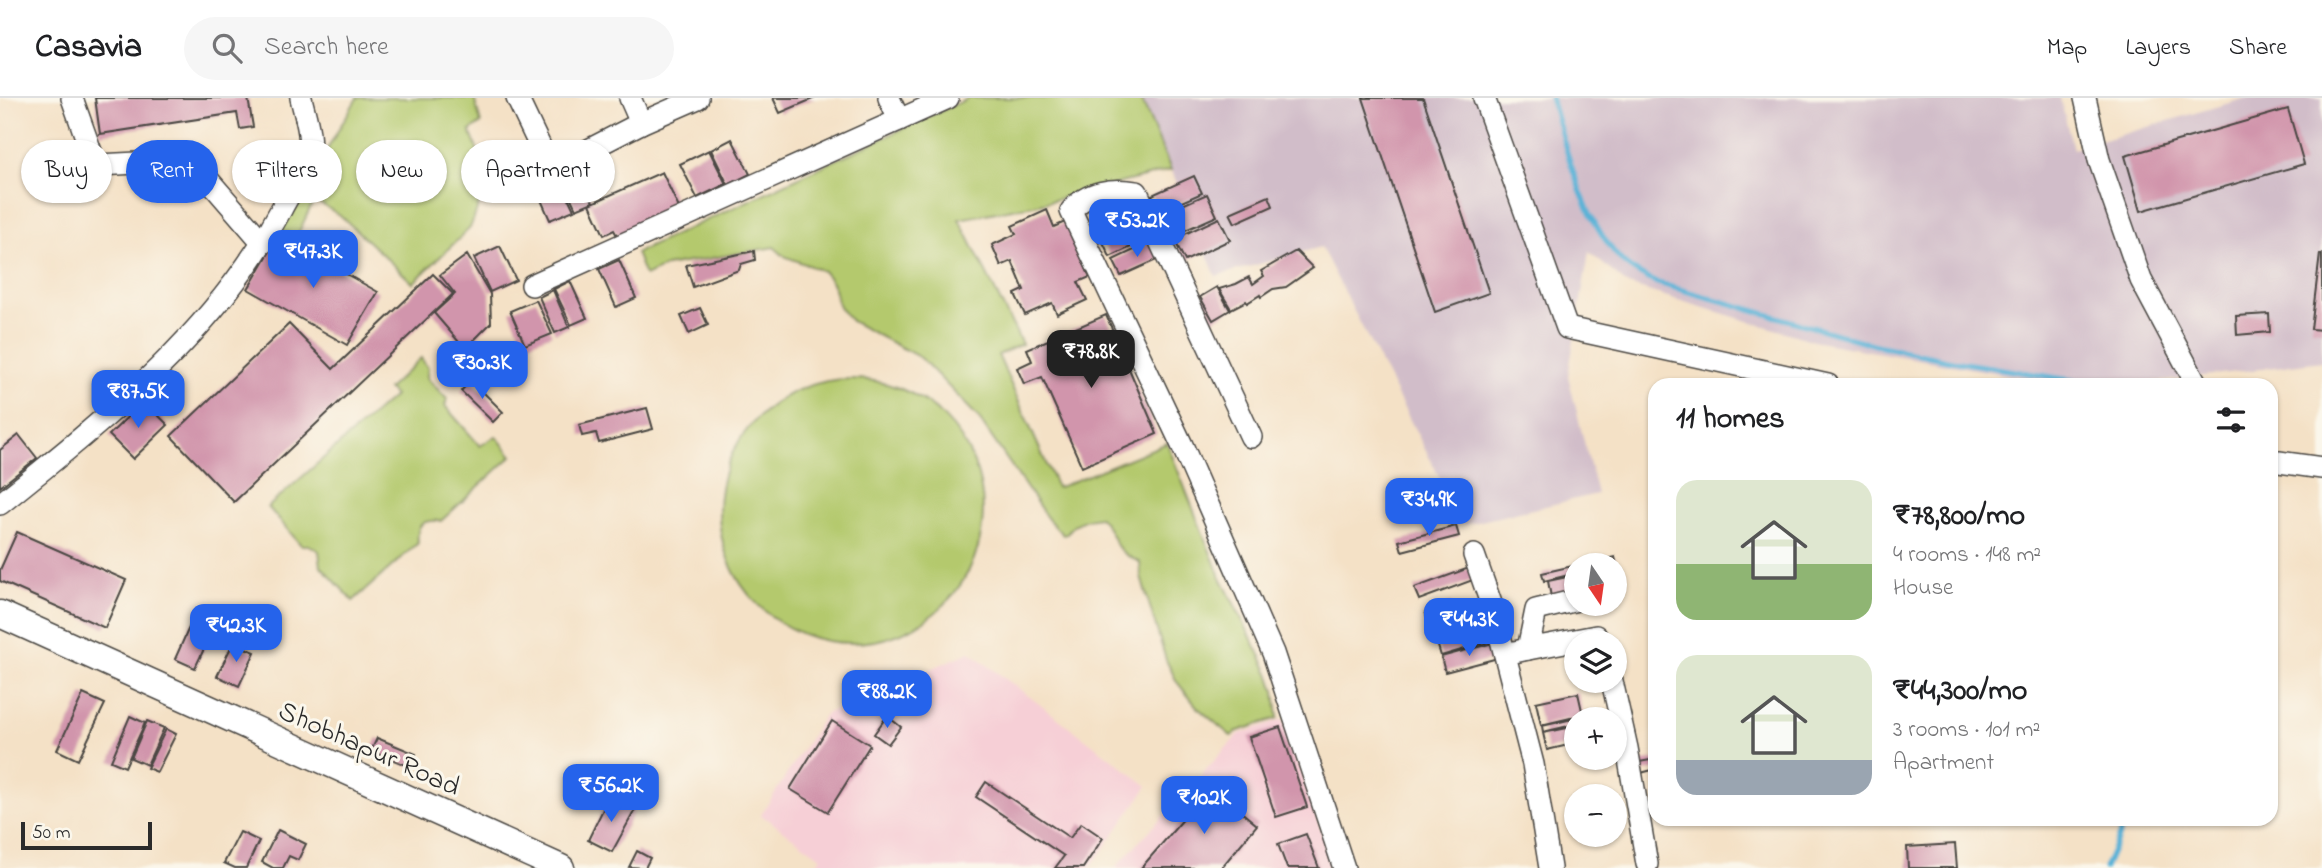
<!DOCTYPE html>
<html lang="en">
<head>
<meta charset="utf-8">
<style>
	:root { --surface:#fff; --page:#f6f6f6; --text:#202124; --muted:#757577; --line:#e0e0e0; --accent:#2563eb }
	body { margin:0; font-family:"Indie Flower",sans-serif; background:var(--page); color:var(--text); height:100vh; display:flex; flex-direction:column; font-size:26px; white-space:nowrap }
	* { box-sizing:border-box; margin:0 }
	p { font-size:23px; color:var(--muted) }
	.icon { flex:none; width:38px; height:38px; fill:none; stroke:currentColor; stroke-width:2; stroke-linecap:round; stroke-linejoin:round }
	.map { position:relative; flex:1; overflow:hidden }
	.details { position:absolute; left:1648px; top:280px; width:630px; height:448px; display:flex; flex-direction:column; background:var(--surface); border-radius:21px; box-shadow:0 2px 5px #0004 }
	.details>* { flex:none }
	.hud { position:absolute; left:21px; top:42px; width:665px; height:63px; display:flex; gap:14px }
	.needle { width:46px; rotate:167deg }
	.tools { position:absolute; left:1564px; top:455px; display:grid; gap:14px }
	.tools a { display:grid; place-items:center; width:63px; height:63px; border-radius:50%; background:var(--surface); box-shadow:0 2px 5px #0004; font-size:35px }
	.scale { position:absolute; left:21px; bottom:18px; width:131px; box-sizing:border-box; padding-left:7px; border:4px solid #2b2b2b; border-top:0; font-size:19px; line-height:24px; white-space:nowrap; color:#2b2b2b; -webkit-text-stroke:5px #fbf7ec; paint-order:stroke }
	.price { position:absolute; translate:-50% -60px; padding:0 16px; border-radius:14px; background:var(--accent); color:#fff; font-size:23px; line-height:46px; filter:drop-shadow(0 2px 4px #0008) }
	.price::after { content:''; position:absolute; left:50%; top:42px; width:21px; height:16px; margin-left:-10px; background:inherit; clip-path:polygon(0 0,100% 0,50% 100%) }
	.price.selected { background:#222; color:#fff }
	ul { padding:0; list-style:none }
	li { display:flex; align-items:center; gap:21px; height:175px; padding:0 28px }
	li span { display:grid; place-items:center; flex:none; width:196px; height:140px; border-radius:21px; color:#555 }
	li>.icon { margin-inline-start:auto }
	span .icon { width:84px; height:84px; fill:#fffc; stroke-width:1 }
	li b { font-size:30px }
	h2 { display:flex; justify-content:space-between; align-items:center; height:84px; padding:0 28px; font-size:30px }
	.pill { padding:0 24px; border-radius:32px; background:var(--surface); box-shadow:0 2px 5px #0004; font-size:24px; line-height:63px }
	.pill.selected { background:var(--accent); color:#fff }
	header { display:flex; align-items:center; gap:42px; box-sizing:border-box; height:98px; padding:0 35px; background:var(--surface); border-bottom:2px solid var(--line) }
	header strong { font-size:33px }
	nav { display:flex; gap:38px; margin-inline-start:auto; font-size:24px }
	.search { width:490px; height:63px; background:var(--page); display:flex; align-items:center; gap:18px; box-sizing:border-box; padding:0 24px; border-radius:38px; color:var(--muted); font-size:26px }
	.map>svg:first-child { display:block }
</style>
</head>
<body>
<header>
<strong>Casavia</strong>
<div class="search"><svg class="icon" aria-label="search" viewBox="0 0 24 24"><circle cx="10" cy="10" r="6"/><path d="M15 15l6 6"/></svg>Search here</div>
<nav><a>Map</a><a>Layers</a><a>Share</a></nav>
</header>
<div class="map">
<svg width="2322" height="770" viewBox="0 0 2322 770">
	<rect width="100%" height="100%" fill="#fbf7ec"/>
	<filter id="ink" filterUnits="userSpaceOnUse"><feTurbulence type="fractalNoise" baseFrequency=".0143" numOctaves="2"/><feDisplacementMap in="SourceGraphic" scale="14" xChannelSelector="R" yChannelSelector="G"/><feConvolveMatrix kernelMatrix="1 2 1 2 8 2 1 2 1" color-interpolation-filters="sRGB"/></filter>
	<filter id="wash" filterUnits="userSpaceOnUse"><feTurbulence type="fractalNoise" baseFrequency=".00686" numOctaves="4" result="noise"/><feDisplacementMap in="SourceGraphic" scale="28" xChannelSelector="R" yChannelSelector="G"/><feGaussianBlur stdDeviation="1.57" result="paint"/><feColorMatrix in="noise" values="0 0 0 0 0 0 0 0 0 0 0 0 0 0 0 0 0 1.4 0 .05"/><feComposite in="paint" operator="in"/></filter>
	<g filter="url(#wash)">
		<rect width="100%" height="100%" fill="#f4e1c6"/>
		<g fill="#f6cfd6">
			<polygon points="970,554 1148,688 1090,770 814,770 821,759 761,717 825,616"/>
			<polygon points="1283,621 1334,770 1115,770 1239,636"/>
		</g>
		<polygon fill="#d1bdc9" points="1141,0 2060,0 2073,51 2246,0 2322,0 2322,263 2165,283 2042,283 1818,244 1628,187 1589,154 1568,278 1597,396 1464,427 1321,149 1216,178"/>
		<g fill="#b4c96d" stroke="#707a4c" stroke-width="2">
			<polygon points="357,0 474,0 481,25 470,33 489,81 470,130 413,185 341,118 314,102 297,138 280,132"/>
			<path d="M969,0H1141L1171,72L1039,106L959,121L1022,246L998,257L1057,390L1167,345L1219,476L1269,575L1275,593L1278,620L1238,633L1231,638L1198,610L1177,584L1166,562L1141,479L1140,464C1107,450 1120,441 1100,419C1086,420 1074,424 1067,436L1063,437L1048,421L977,318L921,260L851,223L839,209L832,184L823,173L784,158L774,149L666,168L645,178L636,155Z"/>
			<path d="M421,260L428,270L427,280L447,301L445,308L480,348L496,338L512,358L441,423C422,422 416,425 418,445L353,503L321,468L319,453L309,447H301L268,409L394,298L388,291Z"/>
			<circle cx="851" cy="413" r="132"/>
		</g>
		<g fill="none" stroke-linecap="round" stroke-linejoin="round">
			<g stroke="#5ab2d7" stroke-width="5">
				<path d="M1551,0C1567,54 1583,122 1622,163C1630,172 1644,178 1654,184L1876,247L1952,263L2096,286"/>
				<polyline points="2105,770 2126,721"/>
			</g>
		</g>
		<g id="blocks">
			<g fill="#d195ac">
				<polygon points="95,0 248,0 253,29 240,31 237,15 100,36"/>
				<polygon points="773,0 815,0 780,15"/>
				<polygon points="1363,0 1423,0 1489,195 1435,214"/>
				<polygon points="2288,11 2304,66 2141,113 2125,58"/>
				<polygon points="732,41 750,76 728,87 711,52"/>
				<polygon points="709,52 726,86 697,100 680,66"/>
				<polygon points="578,69 593,104 576,111 560,77"/>
				<polygon points="662,74 679,110 618,139 614,132 604,137 590,106"/>
				<polygon points="557,76 574,112 550,122 534,86"/>
				<polygon points="1194,78 1202,95 1159,114 1152,97"/>
				<polygon points="1207,96 1217,118 1172,138 1162,116"/>
				<polygon points="1269,98 1273,108 1235,125 1230,115"/>
				<polygon points="1134,105 1142,122 1101,141 1094,124"/>
				<polygon points="1047,112 1054,129 1065,124 1090,179 1078,184 1087,202 1057,216 1052,205 1025,217 1015,196 1024,192 1012,163 1001,168 992,147 1016,136 1012,128"/>
				<polygon points="1219,120 1230,142 1185,163 1174,141"/>
				<polygon points="1142,123 1150,140 1110,159 1102,142"/>
				<polygon points="279,138 378,194 347,247 248,191"/>
				<polygon points="1153,143 1161,160 1121,178 1113,162"/>
				<polygon points="500,148 516,182 490,194 474,160"/>
				<polygon points="754,153 755,162 741,166 739,172 693,189 686,167"/>
				<polygon points="1296,153 1313,170 1286,189 1273,191 1261,199 1260,197 1247,205 1246,203 1231,211 1219,191 1236,186 1249,179 1253,186 1264,178 1261,173"/>
				<polygon points="2320,156 2322,156 2322,232 2311,231"/>
				<polygon points="467,157 490,196 491,225 465,251 434,215 455,196 440,177"/>
				<polygon points="619,162 636,200 616,209 599,171"/>
				<polygon points="433,176 453,196 234,404 171,338 289,226 333,271"/>
				<polygon points="570,183 587,220 571,227 554,191"/>
				<polygon points="1217,189 1230,212 1213,222 1200,199"/>
				<polygon points="553,192 569,229 555,235 539,199"/>
				<polygon points="536,202 552,236 525,247 510,213"/>
				<polygon points="700,210 708,227 689,236 681,218"/>
				<polygon points="2269,216 2270,234 2237,237 2236,218"/>
				<polygon points="1106,217 1157,336 1082,369 1042,279 1024,286 1017,270 1032,263 1027,251"/>
				<polygon points="471,282 503,314 493,324 461,293"/>
				<polygon points="144,303 168,327 133,361 109,337"/>
				<polygon points="647,310 653,331 599,345 596,335 582,338 579,327"/>
				<polygon points="19,337 37,360 0,389 0,352"/>
				<polygon points="1446,388 1450,404 1397,419 1392,403"/>
				<polygon points="1456,428 1459,438 1402,453 1399,443"/>
				<polygon points="17,434 126,482 105,530 0,483 0,472"/>
				<polygon points="1615,459 1617,467 1585,467 1585,466"/>
				<polygon points="1577,467 1577,475 1544,483 1542,475"/>
				<polygon points="1469,470 1473,482 1419,502 1414,490"/>
				<polygon points="1577,477 1577,494 1551,499 1548,483"/>
				<polygon points="1451,505 1458,527 1432,536 1425,514"/>
				<polygon points="191,525 212,534 195,570 175,561"/>
				<polygon points="1488,530 1492,543 1441,558 1437,545"/>
				<polygon points="233,545 255,554 239,588 217,578"/>
				<polygon points="1493,545 1498,560 1445,574 1441,559"/>
				<polygon points="1578,595 1583,617 1541,627 1536,604"/>
				<polygon points="83,596 105,606 78,662 57,652"/>
				<polygon points="130,618 145,625 125,669 111,663"/>
				<polygon points="887,618 901,629 888,646 874,636"/>
				<polygon points="1577,620 1577,626 1543,634 1542,628"/>
				<polygon points="147,623 164,630 147,667 131,660"/>
				<polygon points="832,623 870,647 828,714 790,691"/>
				<polygon points="1577,628 1577,645 1547,652 1543,635"/>
				<polygon points="1280,629 1307,709 1276,719 1249,639"/>
				<polygon points="166,631 176,636 157,674 147,670"/>
				<polygon points="377,640 416,656 411,669 371,653"/>
				<polygon points="1656,661 1656,671 1641,675 1639,664"/>
				<polygon points="986,684 1070,740 1081,725 1103,740 1083,770 1055,770 1064,758 976,699"/>
				<polygon points="1211,689 1257,727 1221,770 1141,770"/>
				<polygon points="609,699 635,712 612,754 588,742"/>
				<polygon points="278,732 306,746 298,762 289,758 283,770 273,770 262,764"/>
				<polygon points="240,734 259,743 246,770 235,770 224,765"/>
				<polygon points="1306,736 1319,770 1287,770 1278,746"/>
				<polygon points="1955,746 1957,770 1908,770 1907,749"/>
				<polygon points="637,753 650,760 645,770 629,769"/>
			</g>
		</g>
	</g>
	<g filter="url(#ink)">
		<use href="#blocks" fill-opacity="0" stroke="#494642" stroke-width="2"/>
		<g fill="none" stroke-linecap="round" stroke-linejoin="round">
			<g stroke="#494642" stroke-width="24">
				<g id="minor">
					<polyline points="72,0 94,62 99,67 175,63 199,71 263,145"/>
					<polyline points="517,0 547,63 553,67 563,65 641,25 698,0"/>
					<polyline points="630,0 641,25"/>
					<polyline points="889,0 899,22"/>
					<polyline points="1484,0 1567,230 1828,287"/>
					<polyline points="2085,0 2099,62 2141,182 2197,287"/>
					<polyline points="532,187 948,0"/>
					<path d="M1251,339L1137,94C1113,90 1087,93 1071,113L1182,347L1273,555L1344,770"/>
					<polyline points="2272,363 2322,370"/>
					<path d="M0,406C106,321 217,233 282,110C290,94 304,76 308,58C313,39 305,18 301,0"/>
					<polyline points="1474,457 1493,511 1533,666 1550,770"/>
					<polyline points="1528,551 1596,538 1598,544"/>
					<polyline points="1505,556 1528,551 1536,512 1577,502"/>
					<polyline points="1612,583 1627,650 1647,766"/>
				</g>
			</g>
			<g stroke="#494642" stroke-width="29">
				<polyline id="major" points="0,516 561,770"/>
			</g>
			<use href="#minor" stroke="#fff" stroke-width="21"/>
			<use href="#major" stroke="#fff" stroke-width="26"/>
		</g>
	</g>
	<g text-anchor="middle" stroke-width="6" stroke-linejoin="round" paint-order="stroke">
		<g font-size="28" fill="#2b2b2b" stroke="#fbf7ec">
			<text transform="translate(370 649) rotate(24)" y="10">Shobhapur Road</text>
		</g>
	</g>
</svg>
<div class="tools">
<a><svg class="needle" viewBox="-14 -14 28 28"><path d="M0-13l5 13h-10z" fill="#e53935"/><path d="M0 13l5-13h-10z" fill="#757577"/></svg></a>
<a><svg class="icon" aria-label="layers" viewBox="0 0 24 24"><path d="M12 4l9 5-9 5-9-5zM3 14l9 5 9-5"/></svg></a>
<a>+</a>
<a>−</a>
</div>
<div class="scale">50 m</div>
<b class="price" style="left:1137px;top:161px">₹53.2K</b>
<b class="price" style="left:313px;top:192px">₹47.3K</b>
<b class="price selected" style="left:1091px;top:292px">₹78.8K</b>
<b class="price" style="left:482px;top:303px">₹30.3K</b>
<b class="price" style="left:138px;top:332px">₹87.5K</b>
<b class="price" style="left:1429px;top:440px">₹34.9K</b>
<b class="price" style="left:1469px;top:560px">₹44.3K</b>
<b class="price" style="left:236px;top:566px">₹42.3K</b>
<b class="price" style="left:887px;top:632px">₹88.2K</b>
<b class="price" style="left:611px;top:726px">₹56.2K</b>
<b class="price" style="left:1204px;top:738px">₹102K</b>
<div class="hud">
<a class="pill">Buy</a>
<a class="pill selected">Rent</a>
<a class="pill">Filters</a>
<a class="pill">New</a>
<a class="pill">Apartment</a>
</div>
<section class="details">
<h2>11 homes<svg class="icon" aria-label="filters" viewBox="0 0 24 24"><path d="M4 7h16M4 17h16"/><circle cx="9" cy="7" r="2"/><circle cx="15" cy="17" r="2"/></svg></h2>
<ul>
<li><span style="background:linear-gradient(#dfe7d0 60%,#8fb573 0)"><svg class="icon" aria-label="home" viewBox="0 0 24 24"><path d="M3 11l9-7 9 7M6 9v11h12V9"/></svg></span><div><b>₹78,800/mo</b><p>4 rooms · 148 m²</p><p>House</p></div></li>
<li><span style="background:linear-gradient(#dfe7d0 75%,#9aa5b1 0)"><svg class="icon" aria-label="home" viewBox="0 0 24 24"><path d="M3 11l9-7 9 7M6 9v11h12V9"/></svg></span><div><b>₹44,300/mo</b><p>3 rooms · 101 m²</p><p>Apartment</p></div></li>
</ul>
</section>
</div>
</body>
</html>
